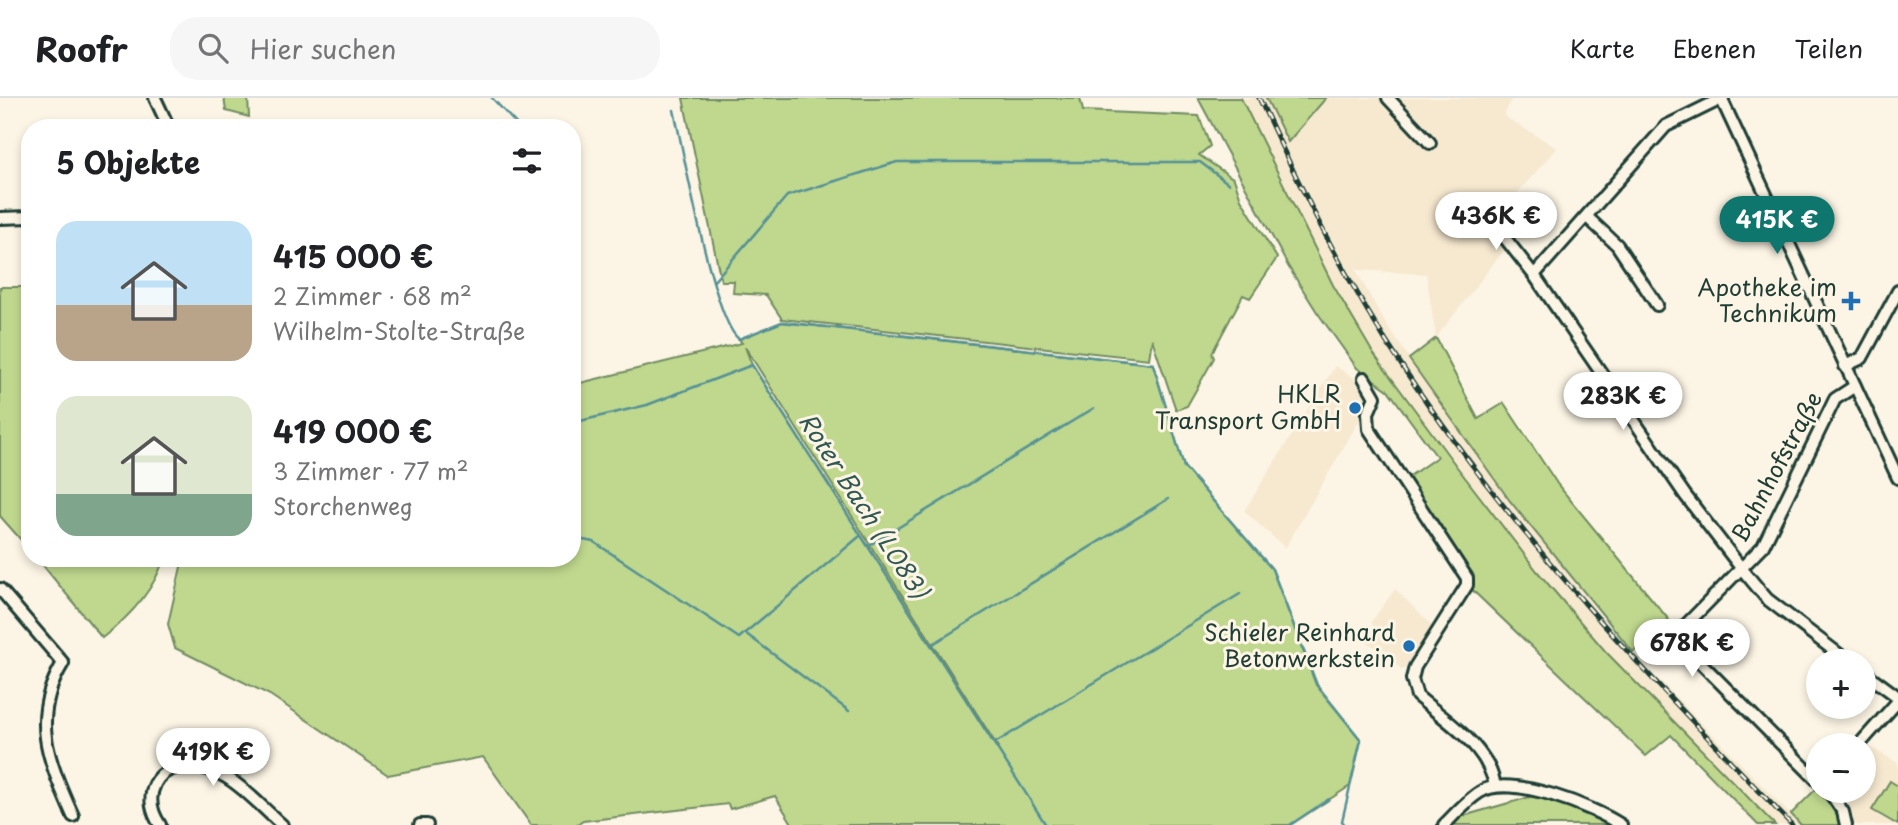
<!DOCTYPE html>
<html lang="de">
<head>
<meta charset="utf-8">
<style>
	:root { --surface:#fff; --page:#f6f6f6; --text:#202124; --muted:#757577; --line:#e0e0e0; --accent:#0f766e }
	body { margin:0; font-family:"Playpen Sans",sans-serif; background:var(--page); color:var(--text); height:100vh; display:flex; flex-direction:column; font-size:26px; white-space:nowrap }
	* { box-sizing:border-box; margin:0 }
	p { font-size:23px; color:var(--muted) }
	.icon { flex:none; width:38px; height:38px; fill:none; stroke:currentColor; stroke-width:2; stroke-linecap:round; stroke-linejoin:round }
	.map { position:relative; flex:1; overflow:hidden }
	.sheet { position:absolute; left:21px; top:21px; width:560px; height:448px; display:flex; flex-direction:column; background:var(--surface); border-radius:28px; box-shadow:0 4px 10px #0003 }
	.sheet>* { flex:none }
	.controls { position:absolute; left:1806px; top:551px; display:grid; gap:14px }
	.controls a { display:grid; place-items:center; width:70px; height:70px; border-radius:50%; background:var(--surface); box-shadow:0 4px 10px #0003; font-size:35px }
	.price { position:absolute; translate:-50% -60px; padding:0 16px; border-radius:24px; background:#fff; color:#222; font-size:23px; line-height:46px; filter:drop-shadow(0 2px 4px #0008) }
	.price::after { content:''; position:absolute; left:50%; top:42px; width:21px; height:16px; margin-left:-10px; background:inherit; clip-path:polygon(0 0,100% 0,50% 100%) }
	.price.active { background:var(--accent); color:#fff }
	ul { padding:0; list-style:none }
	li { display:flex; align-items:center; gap:21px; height:175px; padding:0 35px }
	li span { display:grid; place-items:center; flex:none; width:196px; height:140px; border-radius:21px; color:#555 }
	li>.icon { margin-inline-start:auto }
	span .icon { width:84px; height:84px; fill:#fffc; stroke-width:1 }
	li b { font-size:30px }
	h2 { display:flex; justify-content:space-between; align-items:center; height:84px; padding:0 35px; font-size:30px }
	header { display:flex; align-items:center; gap:42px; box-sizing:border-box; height:98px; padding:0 35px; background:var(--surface); border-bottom:2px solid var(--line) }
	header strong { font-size:33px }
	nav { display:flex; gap:38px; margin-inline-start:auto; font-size:24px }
	.search { width:490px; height:63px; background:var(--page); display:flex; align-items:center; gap:18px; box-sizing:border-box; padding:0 24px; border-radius:28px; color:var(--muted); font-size:26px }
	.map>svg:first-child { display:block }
</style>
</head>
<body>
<header>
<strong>Roofr</strong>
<div class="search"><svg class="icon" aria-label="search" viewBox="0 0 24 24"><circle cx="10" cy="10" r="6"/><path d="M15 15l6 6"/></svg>Hier suchen</div>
<nav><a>Karte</a><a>Ebenen</a><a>Teilen</a></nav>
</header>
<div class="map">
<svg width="1898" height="727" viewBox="0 0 1898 727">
	<rect width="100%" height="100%" fill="#fcf5e5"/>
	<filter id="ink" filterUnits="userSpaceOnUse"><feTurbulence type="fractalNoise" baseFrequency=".0143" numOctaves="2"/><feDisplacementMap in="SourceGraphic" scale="14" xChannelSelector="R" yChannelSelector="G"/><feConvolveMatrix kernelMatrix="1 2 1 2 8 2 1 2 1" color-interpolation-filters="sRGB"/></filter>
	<g filter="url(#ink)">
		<g fill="#f7e9d0">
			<polygon points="1241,0 1266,0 1288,43 1326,0 1512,0 1504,18 1557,50 1514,99 1533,131 1501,156 1436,240 1426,176 1356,172 1384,223 1421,277 1510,403 1620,542 1801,727 1775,727 1606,554 1537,473 1373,255 1333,187"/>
			<polygon points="1335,268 1355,280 1369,306 1285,450 1244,413"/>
			<polygon points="1395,491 1433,528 1403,572 1388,562 1384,554 1368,545 1374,530 1371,524"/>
			<polygon points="1869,648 1898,665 1898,688 1889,684 1872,712 1895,727 1853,727 1847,708 1850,706 1842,693 1864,693 1864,654"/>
		</g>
		<g fill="#bfd88e" stroke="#6f8a61" stroke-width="2" fill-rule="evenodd">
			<polygon points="224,0 248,0 249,19 226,13"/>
			<polygon points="683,0 1080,0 1083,13 1199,18 1210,48 1199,57 1234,81 1241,101 1277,160 1250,200 1243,197 1212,255 1214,260 1187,308 1176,312 1152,241 1149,261 782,221 766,197 733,195 734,183 721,183"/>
			<polygon points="1198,0 1241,0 1333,187 1373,255 1457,369 1537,473 1606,554 1775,727 1758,727 1671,637 1646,658 1467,487 1401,384 1437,359 1388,292 1357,270 1317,214 1288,168"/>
			<polygon points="1266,0 1326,0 1288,44"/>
			<polygon points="0,189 30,189 30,452 0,418"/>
			<path d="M782,224L1153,266L1184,369L1272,471L1316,587L1361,642L1350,688L1290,727H793L775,698L730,711L728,706L583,723L577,727H531L483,659L388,677L270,597L175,550L168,526L183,460H572V287L742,245L739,241ZM745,249L998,649L997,650L752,267Z"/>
			<polygon points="1436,240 1478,321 1504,305 1558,387 1669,522 1633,554 1510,403 1409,261"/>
			<path d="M37,460H164C154,493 128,520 102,540Z"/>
			<polygon points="1890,683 1898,688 1898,727 1872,712"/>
			<polygon points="1816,691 1838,715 1842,727 1801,727 1791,716"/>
			<polygon points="1544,695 1621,727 1444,727 1449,722"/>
		</g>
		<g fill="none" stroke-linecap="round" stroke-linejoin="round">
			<g stroke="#549095" stroke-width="2.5">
				<polyline points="492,0 520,30"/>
				<path d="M674,12C683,51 714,225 739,241L782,224L1153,266L1184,369L1272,471L1317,587L1361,642L1342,723L1345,727"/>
				<polyline points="714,183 787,98 897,64 1200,64 1229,86"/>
				<polyline points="572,325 647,307 752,267 1046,727"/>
				<polyline points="572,440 594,444 739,540 860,438"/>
				<polyline points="868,448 1094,310"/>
				<polyline points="745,535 849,613"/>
				<polyline points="933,546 1168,401"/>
				<polyline points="995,645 1240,496"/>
				<polyline points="1290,727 1329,701"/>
			</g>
			<g stroke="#1f3d34" stroke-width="16">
				<g id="minor">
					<polyline points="155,0 169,30"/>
					<polyline points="1388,0 1430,45"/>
					<polyline points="1721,0 1898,380"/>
					<polyline points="1483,112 1534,177 1685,397 1742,471 1767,501 1849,564"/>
					<polyline points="1587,119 1617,147 1657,207"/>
					<polyline points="0,120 30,119"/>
					<polyline points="1534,177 1666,28 1723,0"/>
					<polyline points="1845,268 1862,260 1898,193"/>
					<path d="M1364,280L1375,299L1368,315L1369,331L1467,480V487L1415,569L1412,581L1417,598C1446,623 1488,648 1495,688"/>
					<path d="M0,491L63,565C29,621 49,663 73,718"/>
					<polyline points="1864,574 1898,599"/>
					<polyline points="1858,648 1898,603"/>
					<polyline points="1818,683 1676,540 1677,536 1763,448 1835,301 1855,288"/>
					<polyline points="1829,693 1843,714 1846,727"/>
					<path d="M160,727C152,715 148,700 155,686C160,676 170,670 181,669C223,662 253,702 282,727"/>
					<polyline points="420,727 427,727"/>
					<path d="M1444,727C1455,716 1467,702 1480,694C1510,675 1594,709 1621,727"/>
				</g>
			</g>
			<use href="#minor" stroke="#fcf5e5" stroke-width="10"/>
			<g stroke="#1f3d34" stroke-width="5">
				<path id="rail" d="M1259,0C1302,93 1347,186 1404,271C1515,439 1652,583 1792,727"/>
			</g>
			<use href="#rail" stroke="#fcf5e5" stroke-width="2.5" stroke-dasharray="8" stroke-linecap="butt"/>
		</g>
	</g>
	<g fill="#1f6fb2" stroke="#fcf5e5" stroke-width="2.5">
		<path d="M1847.5 192.5h7v7h7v7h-7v7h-7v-7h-7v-7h7z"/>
		<circle cx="1355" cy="310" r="7"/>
		<circle cx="1409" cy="548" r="7"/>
	</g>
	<g text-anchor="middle" stroke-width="6" stroke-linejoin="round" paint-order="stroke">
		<g font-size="23" fill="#1f3d34" stroke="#fcf5e5" text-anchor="end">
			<text x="1837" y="198">Apotheke im<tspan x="1837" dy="26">Technikum</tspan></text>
			<text x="1341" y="305">HKLR<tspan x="1341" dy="26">Transport GmbH</tspan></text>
			<text x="1395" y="543">Schieler Reinhard<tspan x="1395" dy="26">Betonwerkstein</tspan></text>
		</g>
		<g font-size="23" fill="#1f3d34" stroke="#fcf5e5">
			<text transform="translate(1777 369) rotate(-62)" y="8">Bahnhofstraße</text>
		</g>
		<g font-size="24" font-style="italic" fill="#315954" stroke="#fcf5e5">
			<text transform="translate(863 408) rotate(57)" y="8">Roter Bach (L083)</text>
		</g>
	</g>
</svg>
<div class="controls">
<a>+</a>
<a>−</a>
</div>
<b class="price" style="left:1496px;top:154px">436K €</b>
<b class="price active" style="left:1777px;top:158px">415K €</b>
<b class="price" style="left:1623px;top:334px">283K €</b>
<b class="price" style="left:1692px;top:581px">678K €</b>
<b class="price" style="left:213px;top:690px">419K €</b>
<section class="sheet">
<h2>5 Objekte<svg class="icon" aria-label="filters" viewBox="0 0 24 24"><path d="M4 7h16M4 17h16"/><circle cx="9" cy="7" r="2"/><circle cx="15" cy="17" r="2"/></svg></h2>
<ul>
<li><span style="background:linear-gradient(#bfe0f5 60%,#b9a48a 0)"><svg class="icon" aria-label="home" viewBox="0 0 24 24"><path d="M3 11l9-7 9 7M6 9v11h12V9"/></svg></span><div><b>415 000 €</b><p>2 Zimmer · 68 m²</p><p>Wilhelm-Stolte-Straße</p></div></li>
<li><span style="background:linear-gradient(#dfe7d0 70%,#7fa58c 0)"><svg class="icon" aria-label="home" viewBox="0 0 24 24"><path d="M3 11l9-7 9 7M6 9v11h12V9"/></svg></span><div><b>419 000 €</b><p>3 Zimmer · 77 m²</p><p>Storchenweg</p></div></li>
</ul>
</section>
</div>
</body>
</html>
